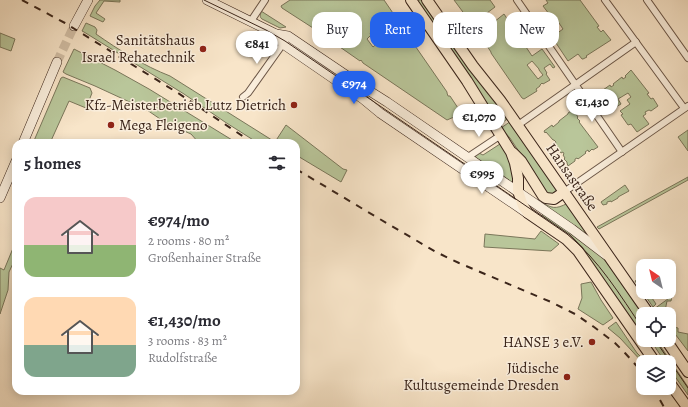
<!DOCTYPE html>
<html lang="en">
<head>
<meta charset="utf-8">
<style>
	:root { --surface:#fff; --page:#f2f2f3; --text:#2b2b33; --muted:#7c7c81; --accent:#2563eb }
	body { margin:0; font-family:Alegreya,serif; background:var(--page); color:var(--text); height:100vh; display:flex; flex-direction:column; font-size:15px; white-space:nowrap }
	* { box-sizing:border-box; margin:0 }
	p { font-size:13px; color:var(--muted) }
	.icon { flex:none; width:22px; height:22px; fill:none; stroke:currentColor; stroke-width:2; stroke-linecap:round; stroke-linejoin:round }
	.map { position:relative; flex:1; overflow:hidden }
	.panel { position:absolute; left:12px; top:139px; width:288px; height:256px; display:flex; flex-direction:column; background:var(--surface); border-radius:12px; box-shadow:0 2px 10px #0003 }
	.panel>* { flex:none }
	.banner { position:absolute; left:312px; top:12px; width:316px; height:36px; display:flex; gap:8px }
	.needle { width:26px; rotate:325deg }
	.buttons { position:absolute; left:636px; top:259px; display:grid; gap:8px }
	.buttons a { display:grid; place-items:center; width:40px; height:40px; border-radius:8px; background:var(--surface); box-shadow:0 2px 10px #0003; font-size:20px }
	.price { position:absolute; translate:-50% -34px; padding:0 9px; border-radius:14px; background:#fff; color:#222; font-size:13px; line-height:26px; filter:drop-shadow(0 1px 2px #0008) }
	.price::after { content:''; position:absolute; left:50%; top:24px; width:12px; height:9px; margin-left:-6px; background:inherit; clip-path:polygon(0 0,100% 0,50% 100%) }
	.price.on { background:var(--accent); color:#fff }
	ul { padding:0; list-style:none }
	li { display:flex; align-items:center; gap:12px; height:100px; padding:0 12px }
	li span { display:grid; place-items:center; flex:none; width:112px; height:80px; border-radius:12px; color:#555 }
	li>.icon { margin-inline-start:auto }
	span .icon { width:48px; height:48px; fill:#fffc; stroke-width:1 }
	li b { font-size:17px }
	h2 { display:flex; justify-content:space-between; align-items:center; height:48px; padding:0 12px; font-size:17px }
	.pill { padding:0 14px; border-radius:12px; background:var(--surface); box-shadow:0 2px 10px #0003; font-size:14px; line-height:36px }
	.pill.on { background:var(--accent); color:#fff }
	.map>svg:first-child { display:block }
</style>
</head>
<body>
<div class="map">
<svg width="688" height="407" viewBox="0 0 688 407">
	<rect width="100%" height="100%" fill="#f8e5c9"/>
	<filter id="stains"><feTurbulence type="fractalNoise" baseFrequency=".005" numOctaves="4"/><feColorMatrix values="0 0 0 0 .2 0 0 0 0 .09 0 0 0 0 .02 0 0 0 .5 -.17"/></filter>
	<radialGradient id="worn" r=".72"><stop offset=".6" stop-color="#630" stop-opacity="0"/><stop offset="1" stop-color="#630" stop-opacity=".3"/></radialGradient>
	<g fill="#b9c69a" stroke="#7a765a" fill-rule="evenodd">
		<polygon points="100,0 120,0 120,2 104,1 96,13 105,19 103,22 90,16 95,6"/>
		<path d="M290,0H384L410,38L409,39L410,41L411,40L447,92V93L448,96H450L460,111L454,117L447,120L363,63L361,60L360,61L327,38V37L282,8L281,6ZM382,26L388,34L373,47L367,39L371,35L370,33L376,28L377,30Z"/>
		<polygon points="415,0 423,0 509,118 498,125"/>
		<path d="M454,0H490L495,7L487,13L494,22L504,14L532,56L542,49L555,67L553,68L550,64L544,68L547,73L546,74L550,80L543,84L542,83L540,85V86L536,89L537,91L524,99L522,98L491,53V52L489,49L480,35ZM532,61L539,69V70L543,75L538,79L527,65Z"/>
		<polygon points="546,0 580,0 599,26 597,27 601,32 603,30 611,40 586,56 587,57 583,59 582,59 578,54 568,61 552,37 563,29 555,17 552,18 543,6 548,3"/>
		<path d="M261,11L286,27L280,28L262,19C259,17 261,14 261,11Z"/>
		<path d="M86,23L95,27L97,30L96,34C119,50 144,66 170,76L275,142L286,125L343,169L347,170L341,182L296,155V143H277L275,142L274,143H258L225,122L184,94L84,32L82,31Z"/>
		<polygon points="0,33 15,39 11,51 0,47"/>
		<polygon points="74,49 115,70 149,89 237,143 199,143 191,134 166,123 147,110 95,86 66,74 63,72"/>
		<polygon points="631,70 649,93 647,94 651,99 653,98 658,106 651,111 649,110 645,112 646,114 643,116 649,124 637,132 631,124 628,125 621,115 623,114 620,111 630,104 627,100 631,97 628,93 618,99 621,104 616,107 612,101 613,100 612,98 610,99 605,92 603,93 603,90 610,85 611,87 614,85 613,84 622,77 623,79 626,77 625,76"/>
		<polygon points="63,77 90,88 92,93 86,108 69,101 50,143 33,143 61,78"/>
		<polygon points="573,110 578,117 577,118 580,121 579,122 598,147 593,150 592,149 589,152 588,150 585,152 586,153 578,159 577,158 575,159 575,161 568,166 567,163 567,162 564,159 565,158 563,155 564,154 563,152 561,153 555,144 556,142 554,140 553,140 546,132 545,133 544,131 552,125 553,127 559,122 559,121 568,114 568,113"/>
		<polygon points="511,121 558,192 548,196 510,138 501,128"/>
		<polygon points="688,130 688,151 678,137"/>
		<polygon points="500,144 507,152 513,173 513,184 474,157 479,153 483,155"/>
		<polygon points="688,177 688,180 599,229 597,227"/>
		<polygon points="625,185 629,191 618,197 618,198 611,202 611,201 607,202 607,204 603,205 601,202"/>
		<path d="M541,202C552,208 555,210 568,203L589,237L540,203Z"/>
		<polygon points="544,213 600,253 643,314 643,337 593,265 541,217"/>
		<polygon points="541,231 559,244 551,251 484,247 485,234 535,239"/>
		<polygon points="16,241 16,257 9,272 8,290 0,314 0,268 4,270"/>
		<polygon points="643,277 643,292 648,292 656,304 653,307 635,281"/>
		<polygon points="591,282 601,300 613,318 603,325 578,309 582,298 581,284"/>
		<polygon points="672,296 671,301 667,301 665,311 669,312 669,314 657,314 654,309"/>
		<polygon points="616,322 637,353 646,362 643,363 620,338 608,328"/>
		<polygon points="669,326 678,328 678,332 688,334 688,351"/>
		<polygon points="657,341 688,387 688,395 669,368 669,362 665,362 653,344"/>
	</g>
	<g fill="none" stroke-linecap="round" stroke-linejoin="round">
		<polyline stroke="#d2bfa6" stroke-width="9" stroke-dasharray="9 4.5" stroke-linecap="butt" points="57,62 74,26"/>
		<g stroke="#6a5546" stroke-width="8">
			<g id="street">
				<polyline points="517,0 622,152"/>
				<polyline points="605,0 684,108"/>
				<polyline points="647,0 688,58"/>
				<polyline points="251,21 265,0"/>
				<polyline points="243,97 248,93 285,41"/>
				<polyline points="518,125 636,42"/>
				<polyline points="468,157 501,135"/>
				<polyline points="564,192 688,106"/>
			</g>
		</g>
		<g stroke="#3b251a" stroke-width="10">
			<g id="secondary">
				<polyline points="207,0 276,34 288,36 368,90 387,102 572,229 606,255"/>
				<polyline points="74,26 88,0"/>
				<polyline points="276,34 283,44 363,99 380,113 527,213"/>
				<polyline points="23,143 57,62"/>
				<polyline points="0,198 16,161"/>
			</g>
		</g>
		<g stroke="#3b251a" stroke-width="12">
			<g id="primary">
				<polyline points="411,0 467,81 511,152 515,163 518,178 518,191 523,206 528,213 566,239 578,251 655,362"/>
				<polyline points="427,0 473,66 500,100 649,314"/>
				<polyline points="513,153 521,161 543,196 546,198 554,199 564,192"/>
				<polyline points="666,340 688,372"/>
				<polyline points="669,382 687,407"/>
			</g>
		</g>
		<use href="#street" stroke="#faeedc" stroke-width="6"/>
		<use href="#secondary" stroke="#faeedc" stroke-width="9"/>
		<use href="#primary" stroke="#f8e5c9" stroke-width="10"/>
		<g stroke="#3b251a" stroke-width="1">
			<path d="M204,0L266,30L285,41L567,234C599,260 620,295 643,329"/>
			<polyline points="655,340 688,388"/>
		</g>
		<g stroke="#3b251a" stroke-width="2" stroke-dasharray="7 7" stroke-linecap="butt">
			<polyline points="22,0 65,23 136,67 178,93 253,143"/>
			<polyline points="296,169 378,218 436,252 459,263 551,302 575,314 594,327 615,343 625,353 643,373"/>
			<polyline points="653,388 664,407"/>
		</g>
	</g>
	<g fill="#8f2418" stroke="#faeedc" stroke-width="1.5">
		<circle cx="203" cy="49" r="4"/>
		<circle cx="294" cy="105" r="4"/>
		<circle cx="111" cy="125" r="4"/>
		<circle cx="592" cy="342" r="4"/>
		<circle cx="567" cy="377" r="4"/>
	</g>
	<g text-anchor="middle" stroke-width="3" stroke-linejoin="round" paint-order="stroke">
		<g font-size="15" fill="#3b251a" stroke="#faeedc" text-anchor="end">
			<text x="195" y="45">Sanitätshaus<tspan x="195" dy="17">Israel Rehatechnik</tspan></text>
			<text x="286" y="110">Kfz-Meisterbetrieb Lutz Dietrich</text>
			<text x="119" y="130" text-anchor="start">Mega Fleigeno</text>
			<text x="584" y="347">HANSE 3 e.V.</text>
			<text x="559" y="373">Jüdische<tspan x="559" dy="17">Kultusgemeinde Dresden</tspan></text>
		</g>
		<g font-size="15" fill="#3b251a" stroke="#faeedc">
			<text transform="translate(572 177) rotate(55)" y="5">Hansastraße</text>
		</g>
	</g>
	<rect width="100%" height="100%" filter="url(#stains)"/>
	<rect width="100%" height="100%" fill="url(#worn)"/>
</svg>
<div class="buttons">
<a><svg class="needle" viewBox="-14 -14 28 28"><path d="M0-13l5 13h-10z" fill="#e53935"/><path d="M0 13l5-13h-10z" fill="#7c7c81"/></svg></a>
<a><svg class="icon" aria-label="locate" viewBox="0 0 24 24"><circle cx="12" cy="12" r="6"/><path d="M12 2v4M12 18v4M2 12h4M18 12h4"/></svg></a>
<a><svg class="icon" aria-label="layers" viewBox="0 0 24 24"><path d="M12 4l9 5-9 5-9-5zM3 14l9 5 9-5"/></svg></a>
</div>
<b class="price" style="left:257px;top:65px">€841</b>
<b class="price on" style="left:354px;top:105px">€974</b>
<b class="price" style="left:592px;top:123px">€1,430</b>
<b class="price" style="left:479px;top:138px">€1,070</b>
<b class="price" style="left:482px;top:195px">€995</b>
<div class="banner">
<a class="pill">Buy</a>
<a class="pill on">Rent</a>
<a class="pill">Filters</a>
<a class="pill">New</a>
</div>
<section class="panel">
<h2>5 homes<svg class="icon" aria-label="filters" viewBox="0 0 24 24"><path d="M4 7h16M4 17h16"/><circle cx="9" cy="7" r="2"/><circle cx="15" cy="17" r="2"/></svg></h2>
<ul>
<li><span style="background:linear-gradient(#f6c9c9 60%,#8fb573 0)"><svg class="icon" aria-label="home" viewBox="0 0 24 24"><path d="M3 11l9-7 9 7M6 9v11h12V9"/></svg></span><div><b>€974/mo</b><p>2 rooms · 80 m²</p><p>Großenhainer Straße</p></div></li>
<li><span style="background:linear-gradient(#ffd9b3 60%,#7fa58c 0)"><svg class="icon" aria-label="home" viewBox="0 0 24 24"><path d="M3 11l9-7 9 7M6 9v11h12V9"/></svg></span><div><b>€1,430/mo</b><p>3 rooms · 83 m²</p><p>Rudolfstraße</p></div></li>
</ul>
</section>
</div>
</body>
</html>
